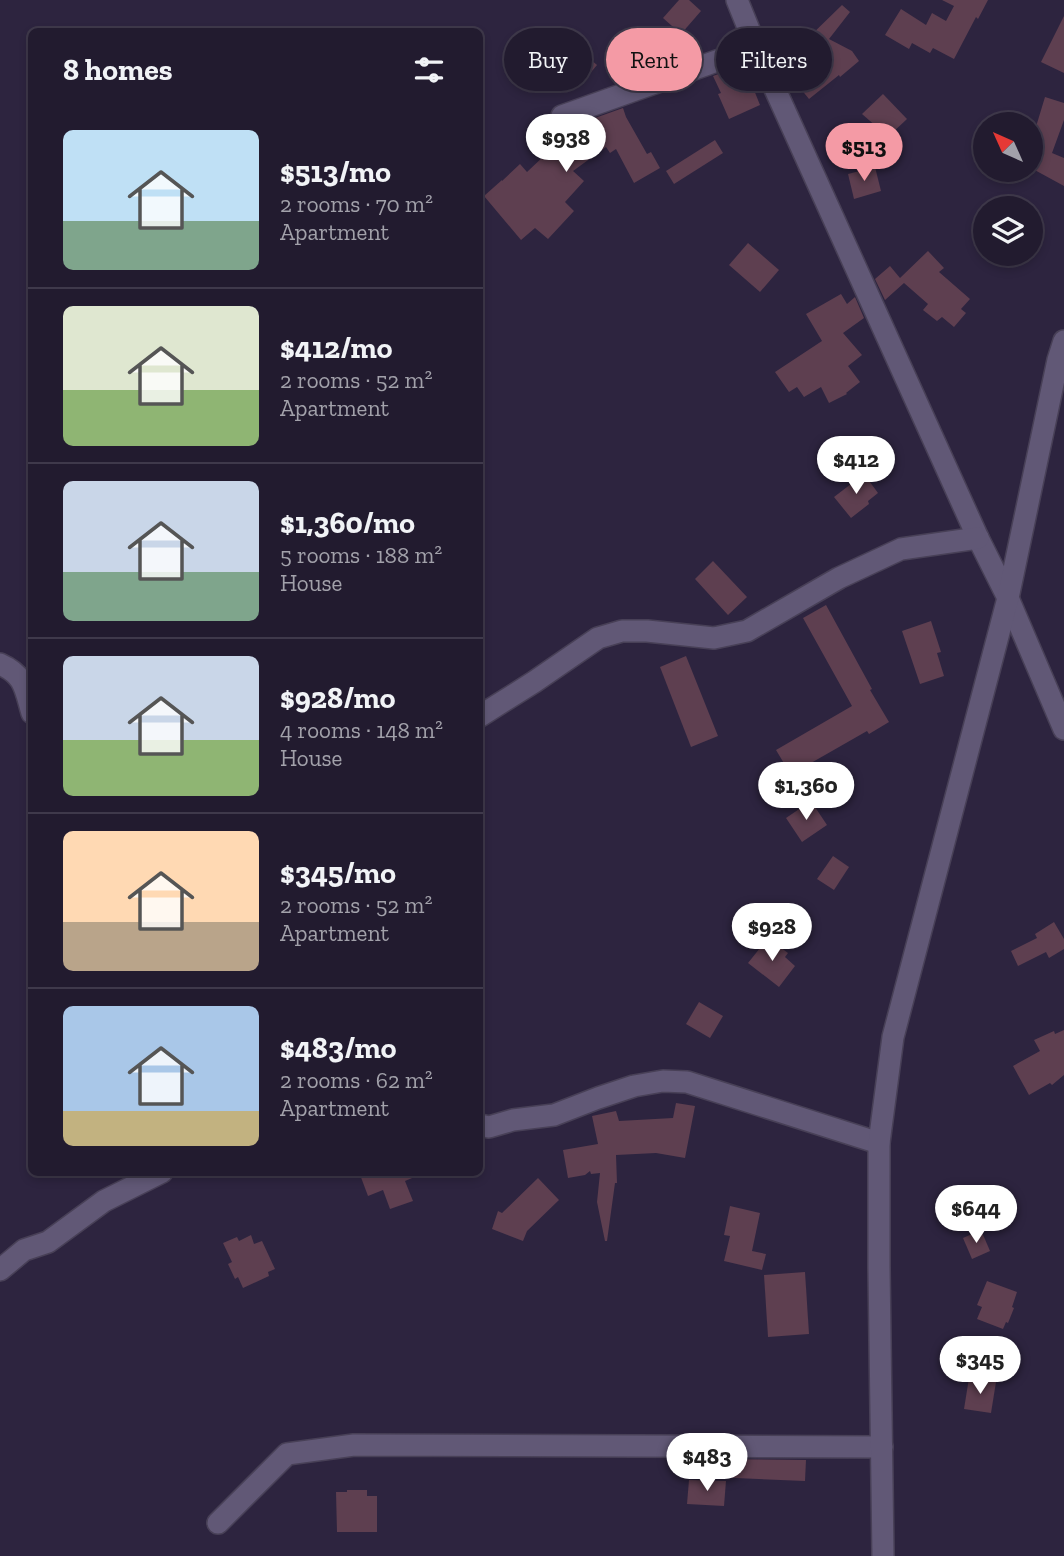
<!DOCTYPE html>
<html lang="en">
<head>
<meta charset="utf-8">
<style>
	:root { --surface:#221b2f; --page:#2e283b; --text:#f1f3f6; --muted:#a2a1aa; --line:#3f394b; --accent:#f49aa5 }
	body { margin:0; font-family:"Zilla Slab",serif; background:var(--page); color:var(--text); height:100vh; display:flex; flex-direction:column; font-size:26px; white-space:nowrap }
	* { box-sizing:border-box; margin:0 }
	p { font-size:23px; color:var(--muted) }
	.icon { flex:none; width:38px; height:38px; fill:none; stroke:currentColor; stroke-width:2; stroke-linecap:round; stroke-linejoin:round }
	.map { position:relative; flex:1; overflow:hidden }
	.panel { position:absolute; left:28px; top:28px; width:455px; height:1148px; display:flex; flex-direction:column; background:var(--surface); border-radius:10px; box-shadow:0 4px 10px #0003,0 0 0 2px var(--line) }
	.panel>* { flex:none }
	.top-card { position:absolute; left:504px; top:28px; width:455px; height:63px; display:flex; gap:14px }
	.needle { width:46px; rotate:315deg }
	.controls { position:absolute; left:973px; top:112px; display:grid; gap:14px }
	.controls a { display:grid; place-items:center; width:70px; height:70px; border-radius:50%; background:var(--surface); box-shadow:0 4px 10px #0003,0 0 0 2px var(--line); font-size:35px }
	.price { position:absolute; translate:-50% -60px; padding:0 16px; border-radius:24px; background:#fff; color:#222; font-size:23px; line-height:46px; filter:drop-shadow(0 2px 4px #0008) }
	.price::after { content:''; position:absolute; left:50%; top:42px; width:21px; height:16px; margin-left:-10px; background:inherit; clip-path:polygon(0 0,100% 0,50% 100%) }
	.price.selected { background:var(--accent); color:#111 }
	ul { padding:0; list-style:none }
	li { display:flex; align-items:center; gap:21px; height:175px; padding:0 35px }
	li+li { border-top:2px solid var(--line) }
	li span { display:grid; place-items:center; flex:none; width:196px; height:140px; border-radius:10px; color:#555 }
	li>.icon { margin-inline-start:auto }
	span .icon { width:84px; height:84px; fill:#fffc; stroke-width:1 }
	li b { font-size:30px }
	h2 { display:flex; justify-content:space-between; align-items:center; height:84px; padding:0 35px; font-size:30px }
	.chip { padding:0 24px; border-radius:32px; background:var(--surface); box-shadow:0 4px 10px #0003,0 0 0 2px var(--line); font-size:24px; line-height:63px }
	.chip.selected { background:var(--accent); color:#111 }
	.map>svg:first-child { display:block }
</style>
</head>
<body>
<div class="map">
<svg width="1064" height="1556" viewBox="0 0 1064 1556">
	<rect width="100%" height="100%" fill="#2d243f"/>
	<g fill="#5e3f50">
		<polygon points="679,0 689,0 701,11 681,34 663,18"/>
		<polygon points="942,0 988,0 978,19 976,17 954,59 933,48 930,53 912,43 909,49 885,35 901,9 926,25 932,13 946,21 954,6"/>
		<polygon points="842,5 850,12 829,39 852,51 859,61 840,77 839,75 809,99 784,68 810,48 804,42"/>
		<polygon points="1064,16 1064,73 1041,62"/>
		<polygon points="552,27 597,65 582,83 537,45"/>
		<polygon points="628,48 645,71 640,74 618,82 605,65"/>
		<polygon points="744,65 760,105 729,119 718,94 721,93 713,76"/>
		<polygon points="883,94 907,119 891,134 885,134 862,114"/>
		<polygon points="1045,97 1064,103 1064,120 1052,153 1064,158 1064,186 1031,168 1031,128 1035,130"/>
		<polygon points="623,108 626,117 647,154 651,152 660,168 634,183 616,149 610,153 606,147 573,171 584,181 565,202 574,211 548,239 535,228 521,240 484,196 502,180 502,181 520,164 527,172 565,136 562,132 567,128"/>
		<polygon points="715,140 723,153 674,184 666,171"/>
		<polygon points="875,167 881,191 854,199 848,174"/>
		<polygon points="748,243 779,270 760,292 729,265"/>
		<polygon points="928,251 944,268 939,272 970,299 961,309 966,313 954,327 942,317 937,321 923,310 928,304 904,283 885,300 875,279 890,266 900,278"/>
		<polygon points="841,294 847,304 855,297 864,318 843,333 862,355 848,366 860,382 846,393 847,394 829,403 821,387 804,397 797,387 789,392 775,372 822,341 806,314"/>
		<polygon points="864,474 878,493 868,501 869,504 851,518 834,497"/>
		<polygon points="713,561 747,597 728,615 695,579"/>
		<polygon points="826,605 872,689 870,690 889,722 869,734 867,731 811,763 820,778 800,790 776,750 852,706 803,618"/>
		<polygon points="931,621 941,652 937,653 944,676 920,684 902,631"/>
		<polygon points="686,656 718,736 691,747 660,667"/>
		<polygon points="811,801 827,825 802,842 786,818"/>
		<polygon points="833,856 849,867 834,890 817,879"/>
		<polygon points="1054,922 1064,939 1064,949 1049,958 1046,952 1018,966 1011,951 1037,938 1035,934"/>
		<polygon points="768,938 788,953 785,957 795,966 779,987 748,963"/>
		<polygon points="699,1002 723,1016 710,1038 686,1024"/>
		<polygon points="1064,1030 1064,1075 1052,1085 1050,1083 1029,1095 1013,1066 1040,1051 1034,1040 1054,1031 1055,1034"/>
		<polygon points="676,1103 695,1106 685,1158 656,1153 616,1155 617,1183 615,1183 607,1241 605,1241 597,1202 600,1173 591,1174 590,1171 585,1175 568,1178 563,1150 598,1144 592,1116 616,1111 619,1121 673,1118"/>
		<polygon points="359,1172 424,1172 424,1173 405,1181 413,1201 390,1209 383,1190 368,1196"/>
		<polygon points="538,1178 559,1200 527,1231 523,1241 492,1229 498,1211 502,1213"/>
		<polygon points="730,1206 760,1213 752,1251 766,1254 762,1270 724,1261 730,1236 724,1235"/>
		<polygon points="981,1230 990,1251 972,1259 963,1238"/>
		<polygon points="251,1235 254,1244 262,1241 275,1269 268,1272 269,1276 243,1288 238,1277 235,1279 228,1264 232,1262 223,1243 237,1237 239,1241"/>
		<polygon points="805,1272 809,1334 768,1337 764,1275"/>
		<polygon points="987,1281 1017,1292 1012,1307 1014,1308 1008,1323 1006,1322 1003,1329 977,1319 982,1307 977,1305"/>
		<polygon points="969,1378 996,1382 991,1413 964,1409"/>
		<polygon points="712,1459 806,1460 805,1481 713,1477"/>
		<polygon points="689,1480 726,1481 724,1506 687,1504"/>
		<polygon points="347,1490 367,1490 367,1496 377,1496 377,1532 337,1532 336,1492 347,1492"/>
	</g>
	<g fill="none" stroke-linecap="round" stroke-linejoin="round">
		<g stroke="#484057" stroke-width="24">
			<g id="minor">
				<polyline points="737,0 756,47 978,538 1008,598 1064,729"/>
				<polyline points="562,116 756,47"/>
				<path d="M0,664C25,675 25,689 32,713"/>
				<polyline points="480,716 534,682 598,638 622,631 647,631 714,638 747,631 839,578 901,549 978,538"/>
				<polyline points="480,1125 489,1127 513,1120 554,1115 598,1098 634,1086 663,1081 687,1082 879,1143"/>
				<polyline points="0,1270 24,1250 48,1242 104,1201 162,1172"/>
				<polyline points="218,1523 287,1454 354,1445 882,1447"/>
				<polyline points="883,1556 879,1268 879,1143 893,1037 1008,598 1058,360 1064,341"/>
			</g>
		</g>
		<use href="#minor" stroke="#615876" stroke-width="21"/>
	</g>
</svg>
<div class="controls">
<a><svg class="needle" viewBox="-14 -14 28 28"><path d="M0-13l5 13h-10z" fill="#e53935"/><path d="M0 13l5-13h-10z" fill="#a2a1aa"/></svg></a>
<a><svg class="icon" aria-label="layers" viewBox="0 0 24 24"><path d="M12 4l9 5-9 5-9-5zM3 14l9 5 9-5"/></svg></a>
</div>
<b class="price" style="left:566px;top:174px">$938</b>
<b class="price selected" style="left:864px;top:183px">$513</b>
<b class="price" style="left:856px;top:496px">$412</b>
<b class="price" style="left:806px;top:822px">$1,360</b>
<b class="price" style="left:772px;top:963px">$928</b>
<b class="price" style="left:976px;top:1245px">$644</b>
<b class="price" style="left:980px;top:1396px">$345</b>
<b class="price" style="left:707px;top:1493px">$483</b>
<div class="top-card">
<a class="chip">Buy</a>
<a class="chip selected">Rent</a>
<a class="chip">Filters</a>
</div>
<section class="panel">
<h2>8 homes<svg class="icon" aria-label="filters" viewBox="0 0 24 24"><path d="M4 7h16M4 17h16"/><circle cx="9" cy="7" r="2"/><circle cx="15" cy="17" r="2"/></svg></h2>
<ul>
<li><span style="background:linear-gradient(#bfe0f5 65%,#7fa58c 0)"><svg class="icon" aria-label="home" viewBox="0 0 24 24"><path d="M3 11l9-7 9 7M6 9v11h12V9"/></svg></span><div><b>$513/mo</b><p>2 rooms · 70 m²</p><p>Apartment</p></div></li>
<li><span style="background:linear-gradient(#dfe7d0 60%,#8fb573 0)"><svg class="icon" aria-label="home" viewBox="0 0 24 24"><path d="M3 11l9-7 9 7M6 9v11h12V9"/></svg></span><div><b>$412/mo</b><p>2 rooms · 52 m²</p><p>Apartment</p></div></li>
<li><span style="background:linear-gradient(#c9d6e8 65%,#7fa58c 0)"><svg class="icon" aria-label="home" viewBox="0 0 24 24"><path d="M3 11l9-7 9 7M6 9v11h12V9"/></svg></span><div><b>$1,360/mo</b><p>5 rooms · 188 m²</p><p>House</p></div></li>
<li><span style="background:linear-gradient(#c9d6e8 60%,#8fb573 0)"><svg class="icon" aria-label="home" viewBox="0 0 24 24"><path d="M3 11l9-7 9 7M6 9v11h12V9"/></svg></span><div><b>$928/mo</b><p>4 rooms · 148 m²</p><p>House</p></div></li>
<li><span style="background:linear-gradient(#ffd9b3 65%,#b9a48a 0)"><svg class="icon" aria-label="home" viewBox="0 0 24 24"><path d="M3 11l9-7 9 7M6 9v11h12V9"/></svg></span><div><b>$345/mo</b><p>2 rooms · 52 m²</p><p>Apartment</p></div></li>
<li><span style="background:linear-gradient(#a9c7e8 75%,#c2b280 0)"><svg class="icon" aria-label="home" viewBox="0 0 24 24"><path d="M3 11l9-7 9 7M6 9v11h12V9"/></svg></span><div><b>$483/mo</b><p>2 rooms · 62 m²</p><p>Apartment</p></div></li>
</ul>
</section>
</div>
</body>
</html>
